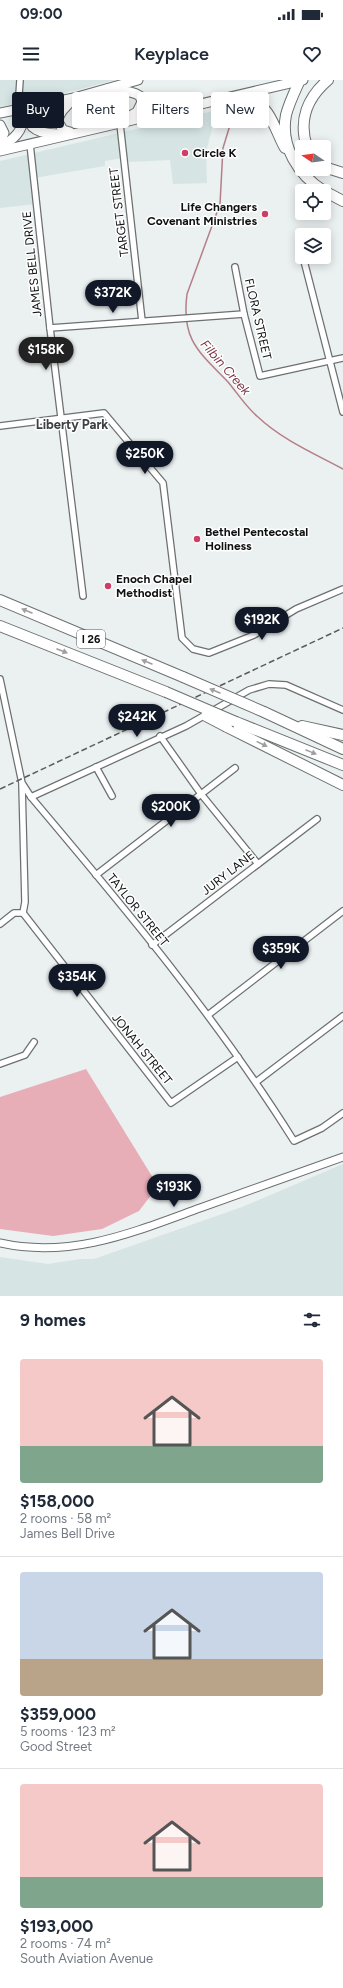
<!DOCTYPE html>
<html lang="en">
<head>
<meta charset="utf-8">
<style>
	:root { --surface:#fff; --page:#f6f6f7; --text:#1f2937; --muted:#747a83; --line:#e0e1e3; --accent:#111827 }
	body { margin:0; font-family:Figtree,sans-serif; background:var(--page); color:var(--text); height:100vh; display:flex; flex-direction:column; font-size:15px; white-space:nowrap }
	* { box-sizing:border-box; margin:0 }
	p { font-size:13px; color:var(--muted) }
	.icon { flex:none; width:22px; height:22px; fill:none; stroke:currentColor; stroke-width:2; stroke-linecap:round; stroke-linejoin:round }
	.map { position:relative; height:1216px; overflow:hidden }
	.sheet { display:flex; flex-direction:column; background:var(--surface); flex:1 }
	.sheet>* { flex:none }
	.guide { position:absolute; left:12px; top:12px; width:319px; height:36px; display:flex; gap:8px }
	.needle { width:26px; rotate:283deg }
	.fabs { position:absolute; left:295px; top:60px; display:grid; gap:8px }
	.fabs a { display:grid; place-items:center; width:36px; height:36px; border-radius:4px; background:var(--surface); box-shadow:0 2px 10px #0003; font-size:20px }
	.price { position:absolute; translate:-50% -34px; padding:0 9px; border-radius:14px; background:var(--accent); color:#fff; font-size:13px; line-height:26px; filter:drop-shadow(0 1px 2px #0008) }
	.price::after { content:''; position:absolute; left:50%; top:24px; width:12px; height:9px; margin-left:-6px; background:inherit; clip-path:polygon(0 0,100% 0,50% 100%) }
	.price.current { background:#222; color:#fff }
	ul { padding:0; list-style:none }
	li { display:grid; align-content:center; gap:8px; height:212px; padding:0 20px }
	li+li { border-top:1px solid var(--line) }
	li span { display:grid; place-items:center; height:124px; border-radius:4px; color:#555 }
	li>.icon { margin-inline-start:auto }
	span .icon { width:72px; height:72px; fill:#fffc; stroke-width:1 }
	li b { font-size:17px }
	h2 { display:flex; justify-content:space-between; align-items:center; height:48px; padding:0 20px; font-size:17px }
	.chip { padding:0 14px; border-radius:4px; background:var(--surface); box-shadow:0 2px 10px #0003; font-size:14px; line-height:36px }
	.chip.current { background:var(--accent); color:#fff }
	.status { display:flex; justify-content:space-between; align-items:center; height:28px; padding:0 20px; background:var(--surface); direction:ltr }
	.status svg { height:11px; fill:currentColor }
	header { display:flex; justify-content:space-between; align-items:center; height:52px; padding:0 20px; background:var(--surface); font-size:18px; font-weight:600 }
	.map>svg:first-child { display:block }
</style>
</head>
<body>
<div class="status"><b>09:00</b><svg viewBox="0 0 49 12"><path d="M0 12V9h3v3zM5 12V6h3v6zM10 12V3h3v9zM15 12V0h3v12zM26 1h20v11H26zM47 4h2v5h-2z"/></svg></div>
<header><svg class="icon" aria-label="menu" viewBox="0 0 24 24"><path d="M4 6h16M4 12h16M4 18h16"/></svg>Keyplace<svg class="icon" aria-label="heart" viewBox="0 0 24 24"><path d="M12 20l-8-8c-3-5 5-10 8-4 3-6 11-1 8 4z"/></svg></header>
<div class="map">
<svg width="343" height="1216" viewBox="0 0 343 1216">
	<rect width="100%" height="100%" fill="#ebf0f0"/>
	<g fill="#d6e5e4">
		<polygon points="0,0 116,0 0,29"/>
		<polygon points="217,30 206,72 207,103 173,104 170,80 130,82 123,78 105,81 105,86 34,98 36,124 0,128 0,81"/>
		<polygon points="343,1084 343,1216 0,1216 0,1177 48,1184 80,1179 94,1179 242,1127"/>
	</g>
	<polygon fill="#e7aeb7" points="86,989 158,1106 139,1131 102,1149 53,1156 0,1149 0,1017"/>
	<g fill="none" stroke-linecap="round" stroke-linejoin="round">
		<path stroke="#b57f87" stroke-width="1.5" d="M234,32L223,68L220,124L187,214C181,260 199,272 228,302C238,314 246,327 258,337C281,359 315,374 343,389"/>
		<g stroke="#6c7070" stroke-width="8">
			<g id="minor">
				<polyline points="20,0 19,15 23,28"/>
				<polyline points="120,44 142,241"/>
				<polyline points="30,64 50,248 83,516"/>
				<polyline points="300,162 302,172"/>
				<polyline points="303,177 343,332"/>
				<polyline points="235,187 244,234 260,296 343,278"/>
				<polyline points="50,248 244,234"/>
				<polyline points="0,346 104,333 163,403 182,558 193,569 209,573 254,555 296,529 343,509"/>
				<path d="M0,599L22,703L31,717C124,827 217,938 294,1061L322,1048L343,1033"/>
				<polyline points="160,656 201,714 258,784"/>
				<polyline points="96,687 112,716"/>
				<polyline points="22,705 25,822 23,833 171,1023 238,977"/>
				<polyline points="31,717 186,646 249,610 269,604 286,605 343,630"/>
				<polyline points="96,795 235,688"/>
				<polyline points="0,844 14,833 23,833"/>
				<polyline points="152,865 317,739"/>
				<polyline points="208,935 343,831"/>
				<polyline points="0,984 25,975 34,962"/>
				<polyline points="256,1002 343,936"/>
			</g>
		</g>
		<g stroke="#6c7070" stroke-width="9">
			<path id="tertiary" d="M0,1163C71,1179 134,1152 200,1128C248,1111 295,1094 343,1077"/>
		</g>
		<g stroke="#6c7070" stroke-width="11">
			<g id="primary">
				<path d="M107,9C118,12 130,9 140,16L142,22L137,32L123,40"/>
				<path d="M23,28C29,51 39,54 62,54"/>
				<polyline points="0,33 74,18 138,0"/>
				<polyline points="0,45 4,53 0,62"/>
				<polyline points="70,52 63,50 57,40 62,31 74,18"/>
				<path d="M0,67C13,60 24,51 23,35"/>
				<polyline points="0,71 303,0"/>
			</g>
		</g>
		<g stroke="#6c7070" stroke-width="12">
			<g id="motorway">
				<path d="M300,0C295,11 289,23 286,35C280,66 298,95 324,111"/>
				<path d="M228,18C235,19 243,19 250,20C270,24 276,53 285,68"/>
				<path d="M307,67C298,40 308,17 328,0"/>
				<polyline points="324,87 343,93"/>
				<polyline points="324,111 343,121"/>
				<polyline points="0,520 183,597"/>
				<polyline points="0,546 166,612"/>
				<polyline points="264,632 343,669"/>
				<polyline points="236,642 343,685"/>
				<polyline points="302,646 343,655"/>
				<polyline points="227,647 343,705"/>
			</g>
		</g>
		<use href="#minor" stroke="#fff" stroke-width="5.5"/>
		<use href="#tertiary" stroke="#fff" stroke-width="7"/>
		<use href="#primary" stroke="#fff" stroke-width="9"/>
		<use href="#motorway" stroke="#fff" stroke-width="10"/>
		<polyline stroke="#5a5c5c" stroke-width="1.5" stroke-dasharray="6 3" stroke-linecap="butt" points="0,709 343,548"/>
		<g stroke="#6c7070" stroke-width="12" stroke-linecap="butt">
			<g id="motorway-bridge">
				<polyline points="183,597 264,632"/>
				<polyline points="166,612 236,642"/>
				<polyline points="206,636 227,647"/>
			</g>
		</g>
		<use href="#motorway-bridge" stroke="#fff" stroke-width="10"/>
	</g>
	<defs><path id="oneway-solid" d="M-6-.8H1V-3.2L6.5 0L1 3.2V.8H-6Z"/></defs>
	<g fill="#9f9f9f">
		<use href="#oneway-solid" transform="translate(27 531) rotate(-157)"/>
		<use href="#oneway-solid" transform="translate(62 571) rotate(21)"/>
		<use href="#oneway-solid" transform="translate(147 582) rotate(-157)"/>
		<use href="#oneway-solid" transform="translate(215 611) rotate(-157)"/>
		<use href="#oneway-solid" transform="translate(262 664) rotate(26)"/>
		<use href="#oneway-solid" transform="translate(311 672) rotate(22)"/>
	</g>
	<g fill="#cd3f66" stroke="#fff" stroke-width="1.5">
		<circle cx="185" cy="73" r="4"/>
		<circle cx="265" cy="134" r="4"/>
		<circle cx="197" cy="459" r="4"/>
		<circle cx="108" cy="506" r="4"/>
	</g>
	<g text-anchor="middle" stroke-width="3" stroke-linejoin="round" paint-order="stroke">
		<rect fill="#fff" stroke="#575858" stroke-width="1" x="77" y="550" width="28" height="18" rx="3"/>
		<g font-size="11" font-weight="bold" fill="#0f1010">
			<text x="91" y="563">I 26</text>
		</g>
		<g font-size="12" font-weight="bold" fill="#0f1010" stroke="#fff" text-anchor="start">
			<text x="193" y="77">Circle K</text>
			<text x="257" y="131" text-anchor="end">Life Changers<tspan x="257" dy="14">Covenant Ministries</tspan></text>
			<text x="205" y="456">Bethel Pentecostal<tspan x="205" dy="14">Holiness</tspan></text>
			<text x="116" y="503">Enoch Chapel<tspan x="116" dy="14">Methodist</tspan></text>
		</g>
		<g font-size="12" fill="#0f1010" stroke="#fff">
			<text transform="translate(119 132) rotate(-97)" y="4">TARGET STREET</text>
			<text transform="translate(32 184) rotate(-96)" y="4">JAMES BELL DRIVE</text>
			<text transform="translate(258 239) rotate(77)" y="4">FLORA STREET</text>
			<text transform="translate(228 793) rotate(-38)" y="4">JURY LANE</text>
			<text transform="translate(138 830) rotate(51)" y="4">TAYLOR STREET</text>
			<text transform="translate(142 969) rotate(51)" y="4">JONAH STREET</text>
		</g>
		<g font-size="13" font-style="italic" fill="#7e3847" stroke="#fff">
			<text transform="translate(226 287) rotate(49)" y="5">Filbin Creek</text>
		</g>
		<g font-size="13" font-weight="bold" fill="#3d4141" stroke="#fff">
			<text x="72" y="349">Liberty Park</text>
		</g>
	</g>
</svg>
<div class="fabs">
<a><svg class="needle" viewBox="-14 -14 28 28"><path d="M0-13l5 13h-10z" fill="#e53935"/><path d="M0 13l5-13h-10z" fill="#747a83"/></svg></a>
<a><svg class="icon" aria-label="locate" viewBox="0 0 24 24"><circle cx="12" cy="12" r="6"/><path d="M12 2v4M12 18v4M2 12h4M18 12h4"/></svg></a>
<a><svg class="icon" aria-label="layers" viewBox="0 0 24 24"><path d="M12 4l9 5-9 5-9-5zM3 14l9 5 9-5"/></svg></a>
</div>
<b class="price" style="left:113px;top:234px">$372K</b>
<b class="price current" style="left:46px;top:291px">$158K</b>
<b class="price" style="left:145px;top:395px">$250K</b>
<b class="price" style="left:262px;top:561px">$192K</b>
<b class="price" style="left:137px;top:658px">$242K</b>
<b class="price" style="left:171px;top:748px">$200K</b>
<b class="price" style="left:281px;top:890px">$359K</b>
<b class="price" style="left:77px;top:918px">$354K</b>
<b class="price" style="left:174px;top:1128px">$193K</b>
<div class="guide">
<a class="chip current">Buy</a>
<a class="chip">Rent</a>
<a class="chip">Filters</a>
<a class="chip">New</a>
</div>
</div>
<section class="sheet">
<h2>9 homes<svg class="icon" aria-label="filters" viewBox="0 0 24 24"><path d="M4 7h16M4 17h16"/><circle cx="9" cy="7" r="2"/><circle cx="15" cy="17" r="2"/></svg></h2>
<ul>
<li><span style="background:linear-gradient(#f6c9c9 70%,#7fa58c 0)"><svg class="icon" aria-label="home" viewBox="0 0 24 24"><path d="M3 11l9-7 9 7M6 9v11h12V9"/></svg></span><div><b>$158,000</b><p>2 rooms · 58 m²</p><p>James Bell Drive</p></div></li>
<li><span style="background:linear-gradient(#c9d6e8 70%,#b9a48a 0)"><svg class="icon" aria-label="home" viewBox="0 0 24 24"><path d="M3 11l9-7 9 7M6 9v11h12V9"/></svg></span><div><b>$359,000</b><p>5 rooms · 123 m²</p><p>Good Street</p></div></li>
<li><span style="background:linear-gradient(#f6c9c9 75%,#7fa58c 0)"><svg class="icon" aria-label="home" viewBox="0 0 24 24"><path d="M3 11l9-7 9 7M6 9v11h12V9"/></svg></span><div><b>$193,000</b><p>2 rooms · 74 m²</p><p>South Aviation Avenue</p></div></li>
</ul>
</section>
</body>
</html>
